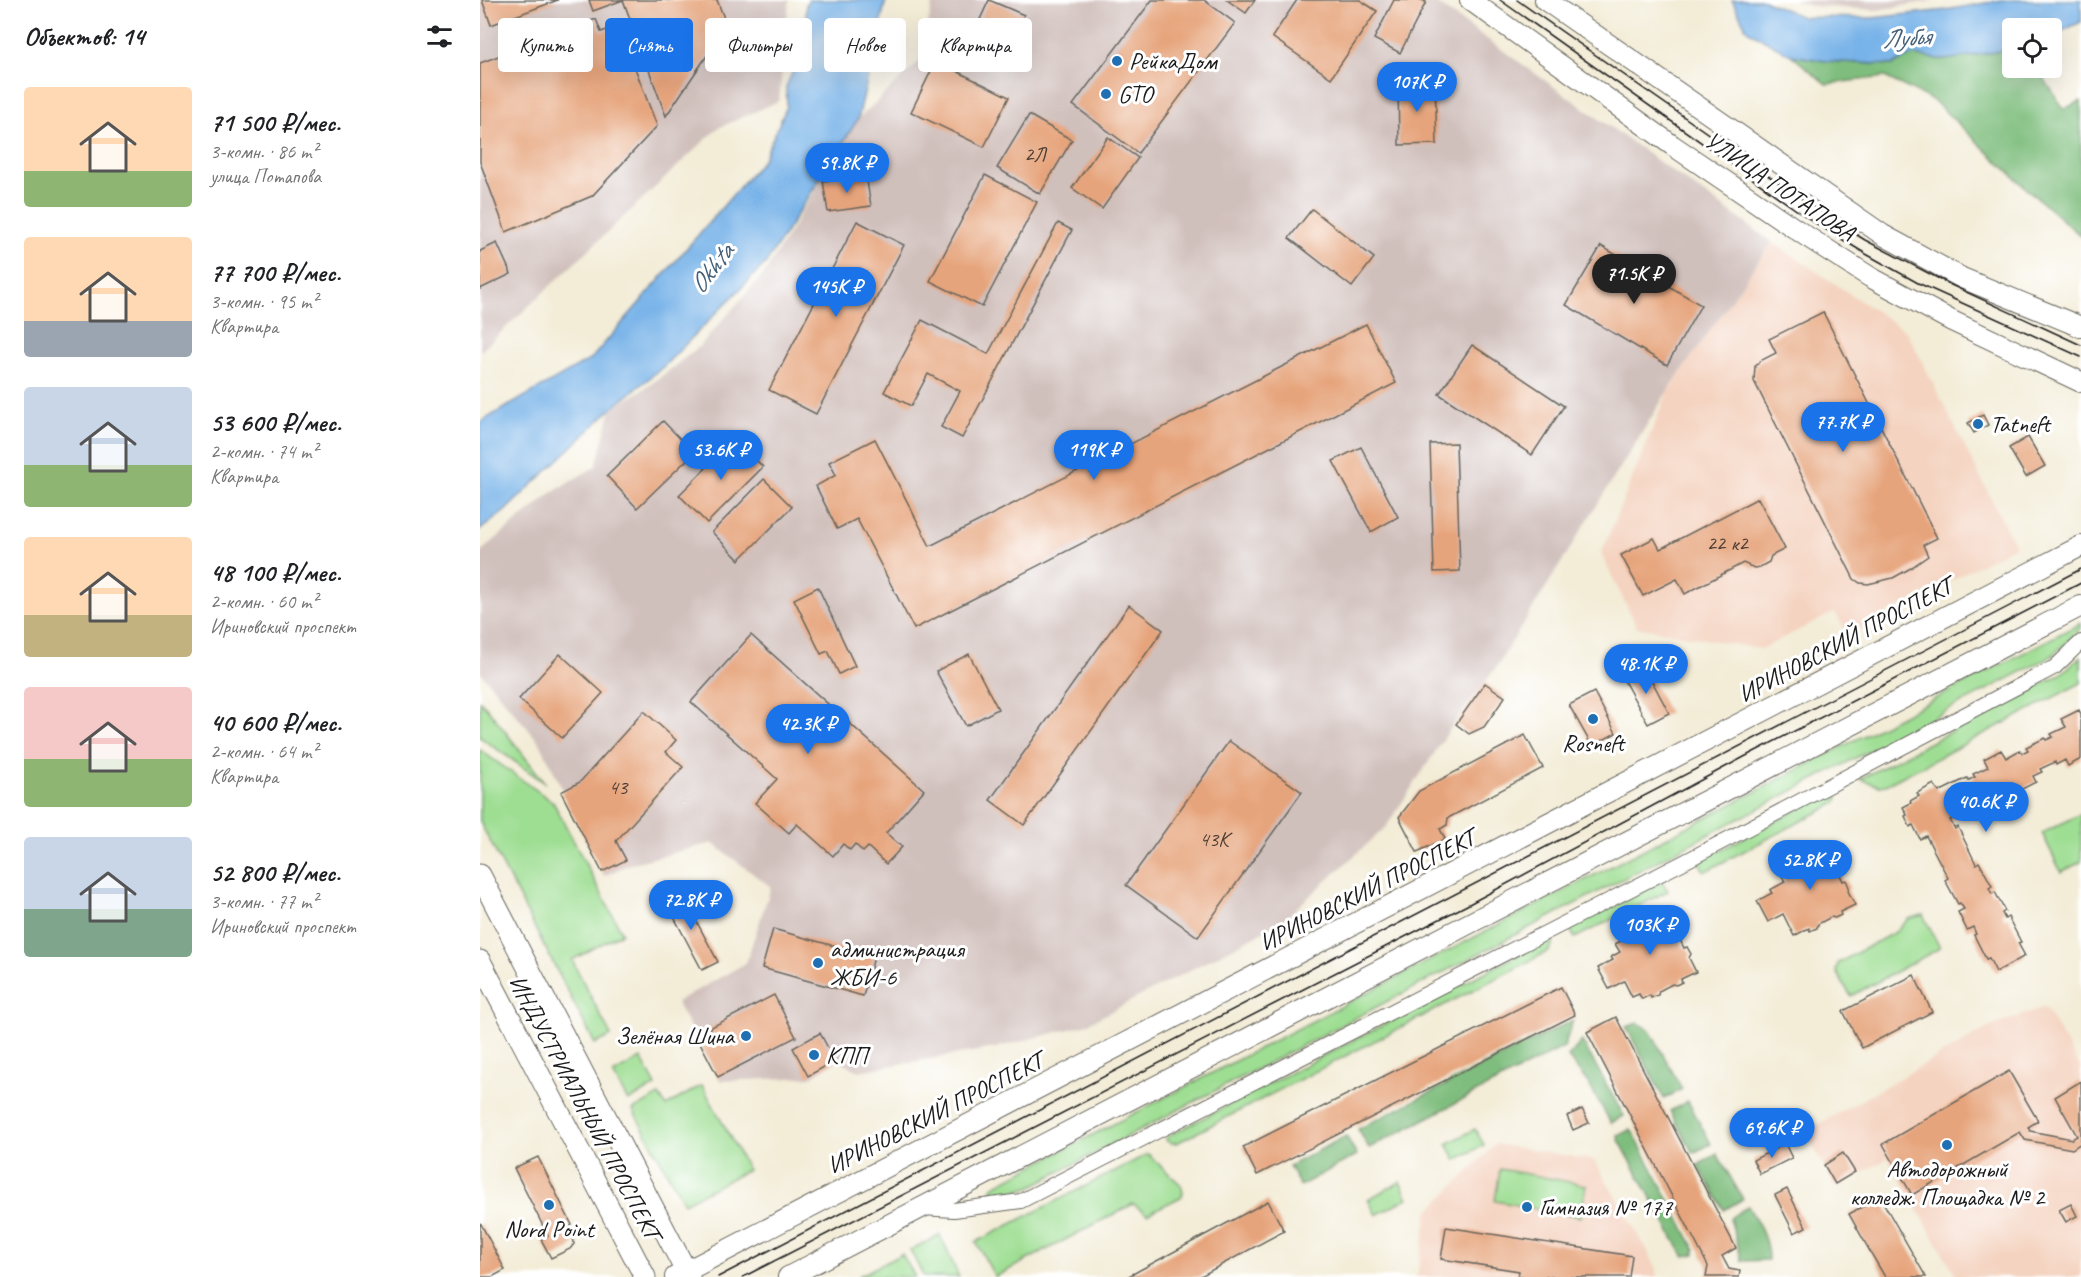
<!DOCTYPE html>
<html lang="ru">
<head>
<meta charset="utf-8">
<style>
	:root { --surface:#fff; --page:#f6f6f6; --text:#202124; --muted:#757577; --accent:#1a73e8 }
	body { margin:0; font-family:Caveat,sans-serif; background:var(--page); color:var(--text); height:100vh; display:flex; flex-direction:column; font-size:22px; white-space:nowrap }
	* { box-sizing:border-box; margin:0 }
	p { font-size:20px; color:var(--muted) }
	.icon { flex:none; width:33px; height:33px; fill:none; stroke:currentColor; stroke-width:2; stroke-linecap:round; stroke-linejoin:round }
	.map { position:relative; flex:1; overflow:hidden }
	.details { display:flex; flex-direction:column; background:var(--surface); width:480px }
	.details>* { flex:none }
	.banner { position:absolute; left:18px; top:18px; width:570px; height:54px; display:flex; gap:12px }
	.buttons { position:absolute; left:1522px; top:18px; display:grid; gap:12px }
	.buttons a { display:grid; place-items:center; width:60px; height:60px; border-radius:6px; background:var(--surface); box-shadow:0 6px 24px #0002; font-size:30px }
	.price { position:absolute; translate:-50% -51px; padding:0 14px; border-radius:21px; background:var(--accent); color:#fff; font-size:20px; line-height:39px; filter:drop-shadow(0 2px 3px #0008) }
	.price::after { content:''; position:absolute; left:50%; top:36px; width:18px; height:14px; margin-left:-9px; background:inherit; clip-path:polygon(0 0,100% 0,50% 100%) }
	.price.on { background:#222; color:#fff }
	ul { padding:0; list-style:none }
	li { display:flex; align-items:center; gap:18px; height:150px; padding:0 24px }
	li span { display:grid; place-items:center; flex:none; width:168px; height:120px; border-radius:6px; color:#555 }
	li>.icon { margin-inline-start:auto }
	span .icon { width:72px; height:72px; fill:#fffc; stroke-width:1 }
	li b { font-size:26px }
	h2 { display:flex; justify-content:space-between; align-items:center; height:72px; padding:0 24px; font-size:26px }
	.pill { padding:0 21px; border-radius:6px; background:var(--surface); box-shadow:0 6px 24px #0002; font-size:21px; line-height:54px }
	.pill.on { background:var(--accent); color:#fff }
	main { display:flex; flex:1; min-height:0 }
	.map>svg:first-child { display:block }
</style>
</head>
<body>
<main>
<section class="details">
<h2>Объектов: 14<svg class="icon" aria-label="filters" viewBox="0 0 24 24"><path d="M4 7h16M4 17h16"/><circle cx="9" cy="7" r="2"/><circle cx="15" cy="17" r="2"/></svg></h2>
<ul>
<li><span style="background:linear-gradient(#ffd9b3 70%,#8fb573 0)"><svg class="icon" aria-label="home" viewBox="0 0 24 24"><path d="M3 11l9-7 9 7M6 9v11h12V9"/></svg></span><div><b>71 500 ₽/мес.</b><p>3-комн. · 86 m²</p><p>улица Потапова</p></div></li>
<li><span style="background:linear-gradient(#ffd9b3 70%,#9aa5b1 0)"><svg class="icon" aria-label="home" viewBox="0 0 24 24"><path d="M3 11l9-7 9 7M6 9v11h12V9"/></svg></span><div><b>77 700 ₽/мес.</b><p>3-комн. · 95 m²</p><p>Квартира</p></div></li>
<li><span style="background:linear-gradient(#c9d6e8 65%,#8fb573 0)"><svg class="icon" aria-label="home" viewBox="0 0 24 24"><path d="M3 11l9-7 9 7M6 9v11h12V9"/></svg></span><div><b>53 600 ₽/мес.</b><p>2-комн. · 74 m²</p><p>Квартира</p></div></li>
<li><span style="background:linear-gradient(#ffd9b3 65%,#c2b280 0)"><svg class="icon" aria-label="home" viewBox="0 0 24 24"><path d="M3 11l9-7 9 7M6 9v11h12V9"/></svg></span><div><b>48 100 ₽/мес.</b><p>2-комн. · 60 m²</p><p>Ириновский проспект</p></div></li>
<li><span style="background:linear-gradient(#f6c9c9 60%,#8fb573 0)"><svg class="icon" aria-label="home" viewBox="0 0 24 24"><path d="M3 11l9-7 9 7M6 9v11h12V9"/></svg></span><div><b>40 600 ₽/мес.</b><p>2-комн. · 64 m²</p><p>Квартира</p></div></li>
<li><span style="background:linear-gradient(#c9d6e8 60%,#7fa58c 0)"><svg class="icon" aria-label="home" viewBox="0 0 24 24"><path d="M3 11l9-7 9 7M6 9v11h12V9"/></svg></span><div><b>52 800 ₽/мес.</b><p>3-комн. · 77 m²</p><p>Ириновский проспект</p></div></li>
</ul>
</section>
<div class="map">
<svg width="1601" height="1277" viewBox="0 0 1601 1277">
	<rect width="100%" height="100%" fill="#fff"/>
	<filter id="ink" filterUnits="userSpaceOnUse"><feTurbulence type="fractalNoise" baseFrequency=".0167" numOctaves="2"/><feDisplacementMap in="SourceGraphic" scale="12" xChannelSelector="R" yChannelSelector="G"/><feConvolveMatrix kernelMatrix="1 2 1 2 8 2 1 2 1" color-interpolation-filters="sRGB"/></filter>
	<filter id="wash" filterUnits="userSpaceOnUse"><feTurbulence type="fractalNoise" baseFrequency=".008" numOctaves="4" result="noise"/><feDisplacementMap in="SourceGraphic" scale="24" xChannelSelector="R" yChannelSelector="G"/><feGaussianBlur stdDeviation="1.35" result="paint"/><feColorMatrix in="noise" values="0 0 0 0 0 0 0 0 0 0 0 0 0 0 0 0 0 1.4 0 .05"/><feComposite in="paint" operator="in"/></filter>
	<g filter="url(#wash)">
		<rect width="100%" height="100%" fill="#f3ecd7"/>
		<g fill="#f4d3c0">
			<polygon points="1292,242 1427,332 1535,546 1368,635 1355,612 1281,649 1157,627 1121,554 1189,389"/>
			<polygon points="1565,1007 1601,1068 1601,1277 1477,1277 1408,1158 1356,1188 1325,1132 1510,1027"/>
			<polygon points="1016,1144 1114,1160 1166,1248 1177,1269 1176,1277 937,1277 948,1212"/>
		</g>
		<g fill="#d0c0bc">
			<polygon points="0,0 309,0 299,101 238,128 0,352"/>
			<polygon points="453,0 952,0 1292,242 1189,389 1017,666 972,726 906,827 800,923 605,1025 515,1048 379,1071 358,1060 331,1077 240,1081 196,1002 266,963 291,887 232,843 150,864 124,876 60,743 0,672 0,552 70,494 116,466 131,409 170,385 220,346 286,271 378,119 441,60"/>
			<polygon points="1313,0 1458,0 1397,10 1330,6"/>
		</g>
		<g fill="#9ede93" stroke="#5d7d58" stroke-width="1.5">
			<polygon points="1601,623 1601,628 1572,656 550,1187 536,1191 514,1194 512,1188 514,1186"/>
			<polygon points="1601,656 1601,683 1406,785 1399,786 1380,779 1581,674"/>
			<polygon points="0,701 7,708 65,783 0,737"/>
			<polygon points="0,750 73,802 142,933 92,960 131,1036 115,1044 0,822"/>
			<polygon points="1356,790 1358,799 1356,803 1224,872 1219,861"/>
			<polygon points="1601,814 1601,862 1581,872 1562,833"/>
			<polygon points="1182,881 1188,891 1095,938 1089,928"/>
			<polygon points="1443,915 1460,948 1371,996 1356,972 1358,963 1417,931 1428,919"/>
			<polygon points="1071,938 1073,943 1069,951 697,1143 690,1143 686,1140 688,1136"/>
			<polygon points="161,1058 176,1086 148,1101 133,1074"/>
			<polygon points="222,1085 268,1170 204,1203 153,1110 179,1095 186,1106"/>
			<polygon points="995,1129 1004,1145 976,1160 967,1144"/>
			<polygon points="668,1154 701,1185 703,1193 701,1197 667,1214 653,1204 515,1277 496,1242"/>
			<polygon points="1020,1169 1106,1185 1101,1217 1015,1201"/>
			<polygon points="920,1182 928,1198 896,1215 888,1199"/>
			<polygon points="460,1235 479,1277 444,1277 430,1250"/>
			<polygon points="422,1254 435,1277 380,1277 379,1276"/>
		</g>
		<g fill="#7ebd7d" stroke="#4d6c4c" stroke-width="1.5">
			<polygon points="1533,49 1533,68 1557,68 1584,109 1601,101 1601,236 1547,189 1454,101 1405,77 1346,84 1311,55 1346,61 1412,65 1433,55 1465,60"/>
			<polygon points="1093,1020 1084,1047 889,1148 878,1129"/>
			<polygon points="1158,1023 1169,1029 1202,1089 1184,1099 1146,1027"/>
			<polygon points="1102,1041 1144,1116 1131,1123 1108,1083 1088,1057"/>
			<polygon points="1208,1101 1231,1144 1213,1153 1190,1111"/>
			<polygon points="1151,1129 1215,1249 1215,1254 1205,1256 1201,1252 1139,1140 1138,1136"/>
			<polygon points="866,1136 877,1155 820,1186 809,1166"/>
			<polygon points="1237,1154 1263,1199 1244,1210 1218,1165"/>
			<path d="M1268,1206C1278,1224 1288,1238 1288,1260L1262,1261L1250,1218Z"/>
		</g>
		<g fill="#77b2e8" stroke="#4a6782" stroke-width="1.5">
			<polygon points="328,0 406,0 378,119 287,262 183,367 131,409 24,512 0,530 0,422 111,359 283,160 307,106 306,87 326,41 326,5"/>
			<polygon points="1252,0 1284,0 1322,17 1392,18 1466,10 1522,0 1601,0 1601,22 1572,36 1572,28 1533,28 1533,49 1465,60 1433,55 1412,65 1346,61 1311,55 1267,30"/>
		</g>
		<g id="blocks">
			<g fill="#e6a47c">
				<polygon points="2,0 78,0 11,25"/>
				<polygon points="109,0 237,0 247,26 186,116 143,0 113,11"/>
				<polygon points="509,0 544,15 521,66 486,50"/>
				<polygon points="672,0 724,0 755,23 658,153 593,105"/>
				<polygon points="747,0 775,0 766,13"/>
				<polygon points="817,0 880,0 897,11 851,78 792,37"/>
				<polygon points="914,0 942,0 946,2 920,53 894,39"/>
				<polygon points="116,19 121,32 139,26 177,126 112,196 26,232 0,162 0,63"/>
				<polygon points="456,61 529,97 504,147 431,112"/>
				<polygon points="955,80 957,144 919,145 918,81"/>
				<polygon points="549,115 592,140 560,194 517,168"/>
				<polygon points="628,137 658,158 622,209 592,188"/>
				<polygon points="386,175 391,206 348,212 343,181"/>
				<polygon points="505,175 557,202 502,307 450,281"/>
				<polygon points="832,209 894,258 872,287 809,238"/>
				<polygon points="377,221 424,245 336,414 289,390"/>
				<polygon points="578,223 592,230 482,438 461,427 480,391 448,374 431,406 404,392 442,320 508,354"/>
				<polygon points="17,243 31,274 0,289 0,251"/>
				<polygon points="1121,246 1221,305 1187,365 1086,305"/>
				<polygon points="1343,312 1457,538 1443,545 1448,556 1429,569 1413,578 1388,584 1380,583 1374,579 1274,381 1275,366 1280,361 1296,353 1289,339"/>
				<polygon points="886,324 916,383 434,629 377,519 357,529 336,486 356,475 349,462 395,439 450,546"/>
				<polygon points="992,345 1084,406 1052,455 959,394"/>
				<polygon points="1503,415 1508,425 1494,433 1488,423"/>
				<polygon points="183,421 214,453 157,508 127,476"/>
				<polygon points="1548,437 1565,466 1546,477 1529,448"/>
				<polygon points="255,439 283,467 227,523 199,495"/>
				<polygon points="976,443 980,571 954,572 950,444"/>
				<polygon points="881,447 918,517 891,532 853,461"/>
				<polygon points="284,479 312,507 259,560 232,532"/>
				<polygon points="1278,498 1305,549 1291,556 1289,562 1280,567 1274,568 1263,563 1205,594 1197,579 1163,596 1141,555 1174,538 1180,549"/>
				<polygon points="338,587 375,666 359,674 348,651 341,654 314,599"/>
				<polygon points="649,605 683,630 544,825 510,800"/>
				<polygon points="271,635 444,790 406,833 422,847 406,864 388,847 383,852 375,844 370,850 363,844 353,856 317,824 309,833 275,803 297,779 211,702"/>
				<polygon points="80,654 123,693 82,738 39,699"/>
				<polygon points="489,654 518,709 486,726 456,671"/>
				<polygon points="1164,666 1189,713 1168,724 1142,677"/>
				<polygon points="1005,683 1025,697 1004,727 989,734 976,724"/>
				<polygon points="1114,692 1136,733 1112,746 1089,705"/>
				<polygon points="1599,710 1601,714 1601,759 1588,766 1585,760 1576,765 1575,762 1560,769 1562,772 1553,776 1556,782 1540,790 1539,787 1525,795 1526,798 1510,806 1507,800 1499,805 1498,802 1483,809 1484,812 1470,820 1475,829 1478,827 1496,864 1499,862 1512,886 1509,888 1512,894 1515,892 1525,911 1522,913 1525,919 1528,917 1541,942 1538,943 1545,956 1516,972 1509,958 1506,959 1494,935 1496,934 1493,927 1487,930 1478,912 1484,909 1480,903 1478,904 1465,880 1468,878 1446,836 1440,839 1433,825 1430,827 1425,816 1427,815 1423,807 1431,803 1430,801 1439,796 1437,793 1454,784 1459,792 1487,778 1489,780 1495,777 1493,774 1508,767 1504,759 1521,750 1526,758 1540,750 1542,753 1548,750 1546,747 1565,738 1566,740 1573,737 1571,734 1586,727 1581,719"/>
				<polygon points="164,711 196,740 186,752 203,767 136,841 146,860 122,872 81,792 100,782"/>
				<polygon points="1045,735 1063,768 968,818 967,825 960,829 965,839 937,852 919,817 939,791"/>
				<polygon points="749,741 822,792 718,937 646,885"/>
				<polygon points="1344,845 1359,849 1366,863 1359,867 1361,871 1360,875 1363,881 1366,880 1369,887 1368,891 1375,905 1360,912 1361,915 1355,918 1351,917 1338,924 1337,928 1330,931 1329,928 1314,936 1303,914 1288,922 1277,901 1292,893 1290,890 1305,882 1302,876 1314,870 1312,867 1318,865 1312,855 1330,846 1332,850"/>
				<polygon points="201,892 238,962 222,970 185,900"/>
				<polygon points="1172,912 1174,917 1184,912 1200,917 1207,930 1200,933 1202,938 1201,942 1204,948 1207,947 1211,954 1209,958 1216,972 1201,979 1202,982 1196,985 1192,984 1179,991 1178,995 1171,998 1170,995 1162,999 1159,994 1152,997 1144,981 1129,989 1118,968 1133,960 1131,957 1140,952 1135,944 1147,938 1142,927"/>
				<polygon points="293,929 394,957 383,996 282,968"/>
				<polygon points="1434,975 1452,1012 1382,1048 1363,1011"/>
				<polygon points="1081,987 1095,1015 777,1175 763,1147"/>
				<polygon points="294,995 316,1037 238,1077 216,1035"/>
				<polygon points="1136,1017 1256,1248 1242,1256 1249,1269 1260,1271 1259,1277 1226,1277 1228,1266 1107,1032"/>
				<polygon points="340,1033 355,1061 328,1076 313,1048"/>
				<polygon points="1529,1071 1558,1121 1548,1127 1550,1131 1592,1139 1597,1136 1575,1097 1601,1081 1601,1143 1592,1149 1545,1140 1540,1132 1432,1195 1403,1144"/>
				<polygon points="1102,1109 1109,1123 1093,1130 1087,1116"/>
				<polygon points="1305,1144 1312,1158 1280,1174 1273,1160"/>
				<polygon points="1363,1153 1375,1172 1355,1184 1344,1165"/>
				<polygon points="58,1157 92,1225 89,1227 93,1236 94,1244 90,1249 71,1258 61,1239 68,1236 34,1168"/>
				<polygon points="1307,1189 1326,1227 1314,1233 1295,1195"/>
				<polygon points="1400,1197 1446,1277 1405,1277 1392,1255 1369,1214"/>
				<polygon points="788,1201 804,1231 719,1277 647,1277"/>
				<polygon points="1591,1204 1597,1216 1586,1222 1579,1210"/>
				<polygon points="0,1222 25,1270 12,1277 0,1277"/>
				<polygon points="966,1227 1152,1256 1149,1277 1038,1277 1039,1271 961,1259"/>
			</g>
		</g>
	</g>
	<g filter="url(#ink)">
		<use href="#blocks" fill-opacity="0" stroke="#67655d" stroke-width="1.5"/>
		<g fill="none" stroke-linecap="round" stroke-linejoin="round">
			<g stroke="#67655d" stroke-width="16">
				<polyline id="street" points="442,1208 474,1210 541,1201 1202,863 1575,667 1601,642"/>
			</g>
			<g stroke="#67655d" stroke-width="22">
				<g id="secondary">
					<polyline points="990,0 1192,145 1323,234 1390,277 1472,321 1601,382"/>
					<polyline points="1065,0 1403,235 1482,278 1601,327"/>
					<polyline points="195,1277 1601,546"/>
					<polyline points="308,1277 1601,606"/>
				</g>
			</g>
			<g stroke="#67655d" stroke-width="23">
				<g id="primary">
					<polyline points="0,875 209,1277"/>
					<polyline points="0,961 165,1277"/>
				</g>
			</g>
			<use href="#street" stroke="#fff" stroke-width="14"/>
			<use href="#secondary" stroke="#fff" stroke-width="20"/>
			<use href="#primary" stroke="#fff" stroke-width="21"/>
			<g stroke="#1c1c1c" stroke-width="1.5">
				<polyline points="1020,0 1332,221 1386,254 1438,283 1601,357"/>
				<polyline points="1037,0 1340,212 1385,240 1471,285 1601,345"/>
				<polyline points="238,1277 1601,569"/>
				<polyline points="263,1277 989,904 1266,756 1601,583"/>
			</g>
		</g>
	</g>
	<g fill="#1f6fb2" stroke="#fff" stroke-width="2">
		<circle cx="637" cy="61" r="6"/>
		<circle cx="626" cy="94" r="6"/>
		<circle cx="1498" cy="424" r="6"/>
		<circle cx="1113" cy="719" r="6"/>
		<circle cx="338" cy="963" r="6"/>
		<circle cx="266" cy="1036" r="6"/>
		<circle cx="334" cy="1055" r="6"/>
		<circle cx="1467" cy="1145" r="6"/>
		<circle cx="69" cy="1205" r="6"/>
		<circle cx="1047" cy="1207" r="6"/>
	</g>
	<g text-anchor="middle" stroke-width="6" stroke-linejoin="round" paint-order="stroke">
		<g font-size="21" fill="#4e3e34">
			<text x="555" y="161">2Л</text>
			<text x="1247" y="550">22 к2</text>
			<text x="138" y="794">43</text>
			<text x="734" y="846">43К</text>
		</g>
		<g font-size="24" fill="#1c1c1c" stroke="#fff" text-anchor="start">
			<text x="649" y="69">РейкаДом</text>
			<text x="638" y="102">GTO</text>
			<text x="1510" y="432">Tatneft</text>
			<text x="1113" y="751" text-anchor="middle">Rosneft</text>
			<text x="350" y="957">администрация<tspan x="350" dy="28">ЖБИ-6</tspan></text>
			<text x="254" y="1044" text-anchor="end">Зелёная Шина</text>
			<text x="346" y="1063">КПП</text>
			<text x="1467" y="1177" text-anchor="middle">Автодорожный<tspan x="1467" dy="28">колледж. Площадка № 2</tspan></text>
			<text x="1059" y="1215">Гимназия № 177</text>
			<text x="69" y="1237" text-anchor="middle">Nord Point</text>
		</g>
		<g font-size="24" fill="#1c1c1c" stroke="#fff">
			<text transform="translate(1300 186) rotate(34)" y="8">УЛИЦА ПОТАПОВА</text>
			<text transform="translate(1365 640) rotate(-28)" y="8">ИРИНОВСКИЙ ПРОСПЕКТ</text>
			<text transform="translate(887 890) rotate(-27)" y="8">ИРИНОВСКИЙ ПРОСПЕКТ</text>
			<text transform="translate(105 1107) rotate(62)" y="8">ИНДУСТРИАЛЬНЫЙ ПРОСПЕКТ</text>
			<text transform="translate(455 1113) rotate(-27)" y="8">ИРИНОВСКИЙ ПРОСПЕКТ</text>
		</g>
		<g font-size="26" font-style="italic" fill="#456078" stroke="#fff">
			<text transform="translate(1426 37) rotate(-4)" y="9">Лубья</text>
			<text transform="translate(231 268) rotate(-52)" y="9">Okhta</text>
		</g>
	</g>
</svg>
<div class="buttons">
<a><svg class="icon" aria-label="locate" viewBox="0 0 24 24"><circle cx="12" cy="12" r="6"/><path d="M12 2v4M12 18v4M2 12h4M18 12h4"/></svg></a>
</div>
<b class="price" style="left:937px;top:113px">107K ₽</b>
<b class="price" style="left:367px;top:194px">59.8K ₽</b>
<b class="price on" style="left:1154px;top:305px">71.5K ₽</b>
<b class="price" style="left:356px;top:318px">145K ₽</b>
<b class="price" style="left:1363px;top:453px">77.7K ₽</b>
<b class="price" style="left:241px;top:481px">53.6K ₽</b>
<b class="price" style="left:614px;top:481px">119K ₽</b>
<b class="price" style="left:1166px;top:695px">48.1K ₽</b>
<b class="price" style="left:328px;top:755px">42.3K ₽</b>
<b class="price" style="left:1506px;top:833px">40.6K ₽</b>
<b class="price" style="left:1330px;top:891px">52.8K ₽</b>
<b class="price" style="left:211px;top:931px">72.8K ₽</b>
<b class="price" style="left:1170px;top:956px">103K ₽</b>
<b class="price" style="left:1292px;top:1159px">69.6K ₽</b>
<div class="banner">
<a class="pill">Купить</a>
<a class="pill on">Снять</a>
<a class="pill">Фильтры</a>
<a class="pill">Новое</a>
<a class="pill">Квартира</a>
</div>
</div>
</main>
</body>
</html>
